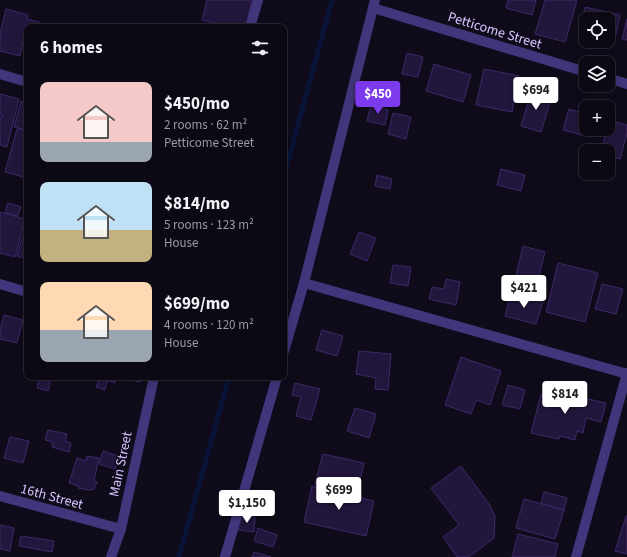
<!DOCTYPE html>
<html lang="en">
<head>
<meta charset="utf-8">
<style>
	:root { --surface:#0c0814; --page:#15111d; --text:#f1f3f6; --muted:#9a9aa0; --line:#2c2934; --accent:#7c3aed }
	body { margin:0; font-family:"Source Sans 3",sans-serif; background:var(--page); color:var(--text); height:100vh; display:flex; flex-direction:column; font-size:15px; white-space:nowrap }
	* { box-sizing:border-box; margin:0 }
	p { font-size:13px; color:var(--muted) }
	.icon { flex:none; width:22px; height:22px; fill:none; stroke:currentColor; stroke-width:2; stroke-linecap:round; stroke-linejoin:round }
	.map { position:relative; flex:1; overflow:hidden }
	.drawer { position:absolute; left:24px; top:24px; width:263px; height:356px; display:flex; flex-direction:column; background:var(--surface); border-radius:8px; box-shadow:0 2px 10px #0003,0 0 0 1px var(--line) }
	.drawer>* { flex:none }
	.buttons { position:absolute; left:579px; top:12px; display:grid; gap:8px }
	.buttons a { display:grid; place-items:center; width:36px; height:36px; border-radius:8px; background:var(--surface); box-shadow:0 2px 10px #0003,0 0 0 1px var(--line); font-size:20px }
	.price { position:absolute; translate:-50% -34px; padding:0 9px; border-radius:4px; background:#fff; color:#222; font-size:13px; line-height:26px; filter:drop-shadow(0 1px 2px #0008) }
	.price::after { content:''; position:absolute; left:50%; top:24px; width:12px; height:9px; margin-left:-6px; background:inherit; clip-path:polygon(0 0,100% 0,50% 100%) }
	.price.current { background:var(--accent); color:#fff }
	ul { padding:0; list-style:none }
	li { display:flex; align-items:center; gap:12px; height:100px; padding:0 16px }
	li span { display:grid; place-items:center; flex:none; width:112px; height:80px; border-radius:8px; color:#555 }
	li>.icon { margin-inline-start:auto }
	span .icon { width:48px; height:48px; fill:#fffc; stroke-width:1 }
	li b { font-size:17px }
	h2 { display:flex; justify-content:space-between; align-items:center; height:48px; padding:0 16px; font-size:17px }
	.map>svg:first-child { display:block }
</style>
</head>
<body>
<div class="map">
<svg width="627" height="557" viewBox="0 0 627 557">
	<rect width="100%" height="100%" fill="#100b1b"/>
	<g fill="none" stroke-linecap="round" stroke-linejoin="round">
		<g stroke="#081337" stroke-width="5">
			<polyline points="284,176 332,0"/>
			<polyline points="179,557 229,377"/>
		</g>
	</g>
	<g fill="#23163c" stroke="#3d2869">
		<polygon points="207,0 252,0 246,27 232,27 202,20"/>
		<polygon points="508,0 536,0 532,15 506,8"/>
		<polygon points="545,0 573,0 577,1 565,42 535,34"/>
		<polygon points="585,7 620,15 614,44 599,41 608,41 608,19 586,19 586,38 579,36"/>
		<polygon points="6,9 28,15 27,19 39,22 38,27 27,27 27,43 23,42 20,56 0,51 0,34"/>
		<polygon points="627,19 627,40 622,39"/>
		<polygon points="407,53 423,57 418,77 402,74"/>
		<polygon points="434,64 471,75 463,102 426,91"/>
		<polygon points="484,69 519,76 512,112 476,105"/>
		<polygon points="532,89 552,96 541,132 521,126"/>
		<polygon points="0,94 19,99 7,147 0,145 0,121 2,114 0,114"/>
		<polygon points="21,101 27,103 27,125 26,130 14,127"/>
		<polygon points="371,105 388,110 385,125 367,121"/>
		<polygon points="569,109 586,114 586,129 588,129 586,136 563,130"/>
		<polygon points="393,113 411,117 406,139 388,134"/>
		<polygon points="609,120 627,125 627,133 620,159 608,156 608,151 601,151 607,129 608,129"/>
		<polygon points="17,129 27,131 27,178 5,172"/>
		<polygon points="501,169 525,175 521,191 497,185"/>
		<polygon points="377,175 392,179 390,189 375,186"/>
		<polygon points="8,203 21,207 18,216 5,213"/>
		<polygon points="0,212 25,219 15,257 0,253"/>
		<polygon points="26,226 27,226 27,259 17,256"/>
		<polygon points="359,232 376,238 367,261 350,254"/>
		<polygon points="523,246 545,252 536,289 514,283"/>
		<polygon points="558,263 598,273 585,322 546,312"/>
		<polygon points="393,265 411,267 408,286 390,283"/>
		<polygon points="446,279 460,282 456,305 429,299 432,287 444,289"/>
		<polygon points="602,284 623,289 616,314 595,309"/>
		<polygon points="511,293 543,302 536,324 505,316"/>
		<polygon points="4,315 23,320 17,343 0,339 0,330"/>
		<polygon points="322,330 343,336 337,356 316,350"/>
		<polygon points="359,351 391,354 388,390 375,389 376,378 356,374"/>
		<polygon points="461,357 501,371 490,405 476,400 471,414 445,405"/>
		<polygon points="40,377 51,379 48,391 37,388"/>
		<polygon points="100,377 141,377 140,382 116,377 115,383 107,381 105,390 96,387"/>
		<polygon points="295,383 320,389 311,420 296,416 301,397 292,395"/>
		<polygon points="508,385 525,390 520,409 502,405"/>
		<polygon points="557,392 606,403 601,422 586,418 583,433 577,431 575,440 560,436 559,439 531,433 541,394 555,397"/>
		<polygon points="355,408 376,414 369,438 347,431"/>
		<polygon points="48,430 67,434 65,441 71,443 69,452 52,447 53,442 45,440"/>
		<polygon points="10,437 29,441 23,463 4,458"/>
		<polygon points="103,451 119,456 115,469 99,464"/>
		<polygon points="323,454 364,463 357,494 315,484"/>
		<polygon points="87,456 99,458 94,481 97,482 94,489 89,490 78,488 78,486 69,483 77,458 86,461"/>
		<polygon points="461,466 489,504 495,516 494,538 469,557 457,557 443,537 459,525 431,488"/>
		<polygon points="312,486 374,501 366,536 304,522"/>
		<polygon points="544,492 567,498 564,510 541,504"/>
		<polygon points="524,499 564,510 555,539 516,528"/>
		<polygon points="240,515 255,517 254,532 238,530"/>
		<polygon points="626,516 627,516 627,554 615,551"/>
		<polygon points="0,525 14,528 10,551 0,549"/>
		<polygon points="258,528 277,535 273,547 254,541"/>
		<polygon points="518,534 558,544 555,557 512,557"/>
		<polygon points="21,536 54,541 52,552 19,546"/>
		<polygon points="254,552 271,557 252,557"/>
	</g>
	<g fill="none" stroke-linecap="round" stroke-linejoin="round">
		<g stroke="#41357b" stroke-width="10">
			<polyline points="373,8 586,72"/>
			<polyline points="250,27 258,0"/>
			<polyline points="0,74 27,82"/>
			<polyline points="608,78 627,84"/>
			<polyline points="304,283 627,374"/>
			<polyline points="0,284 27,292"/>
			<polyline points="284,351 304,283 375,0"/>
			<polyline points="0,496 121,529"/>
			<polyline points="111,557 121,529 154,377"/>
			<polyline points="225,557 277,377"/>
			<polyline points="576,557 627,373"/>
		</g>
	</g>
	<g text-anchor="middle" stroke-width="3" stroke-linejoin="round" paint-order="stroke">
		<g font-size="14" fill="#d3c5ff" stroke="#100b1b">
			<text transform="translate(495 30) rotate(17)" y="5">Petticome Street</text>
			<text transform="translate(120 464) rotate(-78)" y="5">Main Street</text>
			<text transform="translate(52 496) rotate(15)" y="5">16th Street</text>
		</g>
	</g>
</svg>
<div class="buttons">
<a><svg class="icon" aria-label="locate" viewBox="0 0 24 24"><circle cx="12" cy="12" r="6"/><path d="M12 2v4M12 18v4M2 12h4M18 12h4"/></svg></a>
<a><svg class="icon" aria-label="layers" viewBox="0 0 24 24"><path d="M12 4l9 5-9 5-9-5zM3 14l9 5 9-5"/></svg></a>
<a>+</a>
<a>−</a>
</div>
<b class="price" style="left:536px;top:111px">$694</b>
<b class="price current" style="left:378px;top:115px">$450</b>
<b class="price" style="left:524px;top:309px">$421</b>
<b class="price" style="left:565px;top:415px">$814</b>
<b class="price" style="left:339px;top:511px">$699</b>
<b class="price" style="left:247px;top:524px">$1,150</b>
<section class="drawer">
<h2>6 homes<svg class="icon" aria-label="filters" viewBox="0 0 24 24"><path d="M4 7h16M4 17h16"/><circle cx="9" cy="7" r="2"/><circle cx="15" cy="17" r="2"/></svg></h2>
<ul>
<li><span style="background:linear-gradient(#f6c9c9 75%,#9aa5b1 0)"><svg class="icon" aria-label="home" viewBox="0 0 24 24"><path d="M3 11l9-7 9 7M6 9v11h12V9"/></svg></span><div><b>$450/mo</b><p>2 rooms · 62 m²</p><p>Petticome Street</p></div></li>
<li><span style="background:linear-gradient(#bfe0f5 60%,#c2b280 0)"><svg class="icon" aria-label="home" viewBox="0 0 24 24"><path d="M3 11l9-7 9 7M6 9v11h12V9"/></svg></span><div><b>$814/mo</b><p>5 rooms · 123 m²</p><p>House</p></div></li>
<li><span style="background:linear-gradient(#ffd9b3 60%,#9aa5b1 0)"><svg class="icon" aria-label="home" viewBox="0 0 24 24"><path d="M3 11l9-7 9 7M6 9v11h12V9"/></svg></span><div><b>$699/mo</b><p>4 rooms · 120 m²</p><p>House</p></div></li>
</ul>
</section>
</div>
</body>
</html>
